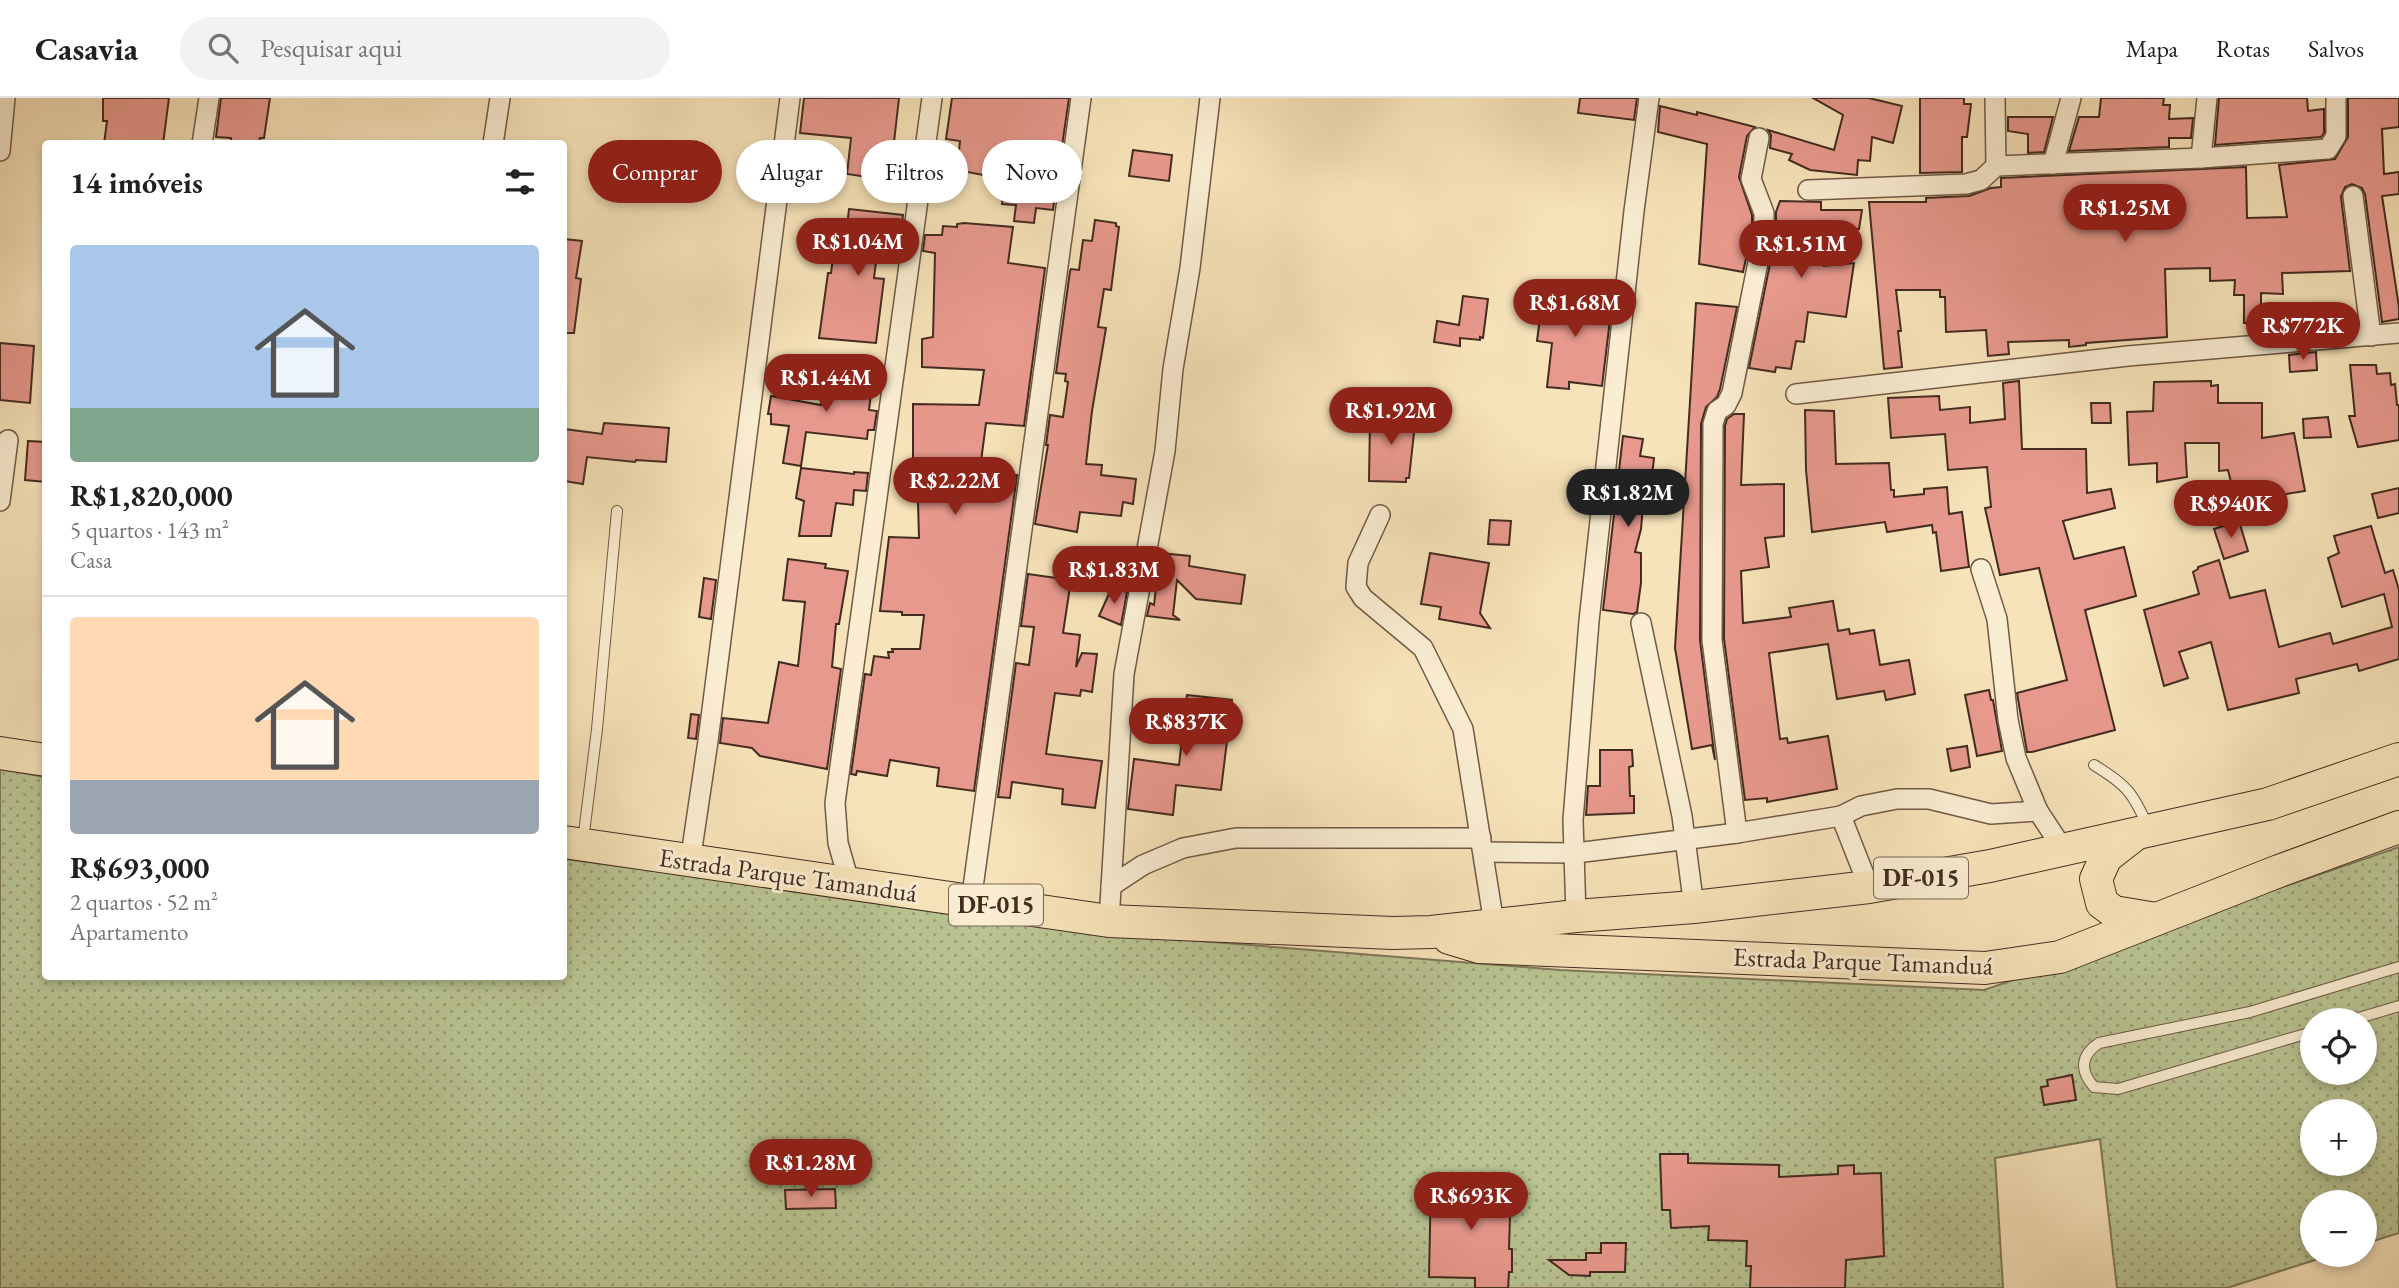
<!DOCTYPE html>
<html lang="pt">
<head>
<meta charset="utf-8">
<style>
	:root { --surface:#fff; --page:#f2f2f2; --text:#202124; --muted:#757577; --line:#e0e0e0; --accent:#8f2418 }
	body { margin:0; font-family:"EB Garamond",serif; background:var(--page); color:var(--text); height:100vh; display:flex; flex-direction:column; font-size:26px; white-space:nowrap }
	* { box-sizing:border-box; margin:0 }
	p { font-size:23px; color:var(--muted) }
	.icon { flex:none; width:38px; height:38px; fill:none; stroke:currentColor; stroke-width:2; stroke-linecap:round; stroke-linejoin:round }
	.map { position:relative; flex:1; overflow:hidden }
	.panel { position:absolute; left:42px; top:42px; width:525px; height:840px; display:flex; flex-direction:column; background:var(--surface); border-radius:7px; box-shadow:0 4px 10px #0003 }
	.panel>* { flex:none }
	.top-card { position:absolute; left:588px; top:42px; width:665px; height:63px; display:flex; gap:14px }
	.tools { position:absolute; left:2300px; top:910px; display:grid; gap:14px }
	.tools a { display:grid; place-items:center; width:77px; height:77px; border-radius:50%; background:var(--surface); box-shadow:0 4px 10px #0003; font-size:35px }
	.price { position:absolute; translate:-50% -60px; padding:0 16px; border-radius:24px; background:var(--accent); color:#fff; font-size:23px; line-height:46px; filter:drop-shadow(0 2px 4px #0008) }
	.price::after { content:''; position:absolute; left:50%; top:42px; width:21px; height:16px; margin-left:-10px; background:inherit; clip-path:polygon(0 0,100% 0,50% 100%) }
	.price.current { background:#222; color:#fff }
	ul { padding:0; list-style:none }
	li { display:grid; align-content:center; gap:14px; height:371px; padding:0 28px }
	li+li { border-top:2px solid var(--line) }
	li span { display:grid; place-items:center; height:217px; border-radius:7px; color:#555 }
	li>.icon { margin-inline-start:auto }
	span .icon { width:126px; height:126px; fill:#fffc; stroke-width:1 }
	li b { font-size:30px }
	h2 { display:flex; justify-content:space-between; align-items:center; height:84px; padding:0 28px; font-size:30px }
	.chip { padding:0 24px; border-radius:32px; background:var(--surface); box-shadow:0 4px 10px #0003; font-size:24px; line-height:63px }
	.chip.current { background:var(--accent); color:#fff }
	header { display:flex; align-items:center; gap:42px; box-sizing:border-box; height:98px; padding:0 35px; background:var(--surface); border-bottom:2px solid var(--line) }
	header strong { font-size:33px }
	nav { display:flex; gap:38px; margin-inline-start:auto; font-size:24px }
	.search { width:490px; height:63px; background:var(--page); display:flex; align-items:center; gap:18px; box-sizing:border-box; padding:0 24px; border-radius:38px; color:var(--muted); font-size:26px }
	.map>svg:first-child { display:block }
</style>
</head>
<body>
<header>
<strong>Casavia</strong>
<div class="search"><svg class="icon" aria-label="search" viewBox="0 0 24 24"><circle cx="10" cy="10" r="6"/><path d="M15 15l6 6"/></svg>Pesquisar aqui</div>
<nav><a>Mapa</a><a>Rotas</a><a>Salvos</a></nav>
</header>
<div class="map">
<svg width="2399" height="1190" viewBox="0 0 2399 1190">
	<defs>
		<pattern id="park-dots" width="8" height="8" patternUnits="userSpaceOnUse" patternTransform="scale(1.75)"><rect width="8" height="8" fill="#b9c492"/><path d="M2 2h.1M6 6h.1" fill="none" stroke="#989f77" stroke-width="1.8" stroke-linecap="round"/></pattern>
	</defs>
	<rect width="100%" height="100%" fill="#f7e3b9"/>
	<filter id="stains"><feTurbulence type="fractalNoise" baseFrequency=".00286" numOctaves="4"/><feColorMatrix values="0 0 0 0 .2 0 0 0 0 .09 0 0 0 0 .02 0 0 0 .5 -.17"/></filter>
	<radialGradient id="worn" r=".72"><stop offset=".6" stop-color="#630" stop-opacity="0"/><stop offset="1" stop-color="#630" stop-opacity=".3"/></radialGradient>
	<path fill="url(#park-dots)" stroke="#7e7859" stroke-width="2" fill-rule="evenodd" d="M0,671L45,679L46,878H564V761L1200,843L1560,872L1984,892L2399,749V1135L2364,1146V1104H2312V1157H2331L2227,1190H2117L2100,1041L1995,1060L2003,1190H0ZM2312,922H2364V975H2312ZM2312,1013H2364V1066H2312Z"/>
	<g fill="#e8998d" stroke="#432b20" stroke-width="2">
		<polygon points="103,0 169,0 163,46 104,46 107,23 103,23"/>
		<polygon points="221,0 270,0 264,40 260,40 259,46 231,46 231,40 216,39"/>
		<polygon points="804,0 899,0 893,53 903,54 902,62 911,64 908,85 847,76 851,40 800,35"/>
		<polygon points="952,0 1069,0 1060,62 1023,57 1019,84 957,72 960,43 946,41"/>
		<polygon points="1580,0 1637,0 1634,22 1578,15"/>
		<polygon points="1813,0 1869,0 1902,8 1893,45 1872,39 1870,63 1858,62 1857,77 1810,72 1789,62 1792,56 1770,50 1771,37 1768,32 1834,52 1843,17"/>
		<polygon points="1920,0 1964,0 1964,6 1971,6 1967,39 1962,39 1962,74 1920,75"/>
		<polygon points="2101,0 2164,0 2163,7 2170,7 2169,21 2193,20 2191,40 2169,40 2169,49 2069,53 2079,19 2099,19"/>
		<polygon points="2219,0 2307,0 2308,13 2324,11 2324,35 2321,39 2215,47"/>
		<polygon points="2348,0 2399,0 2399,29 2382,31 2384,76 2399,74 2399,96 2382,98 2399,209 2399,221 2382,224 2365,96 2362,90 2352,86 2345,89 2341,99 2350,173 2282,175 2283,196 2261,195 2261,225 2244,225 2244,197 2234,197 2235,182 2210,183 2210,170 2165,171 2167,239 2086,245 2086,247 2069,249 2069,242 2008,244 2009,256 1988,258 1986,232 1946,234 1945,199 1940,199 1940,192 1896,192 1901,233 1898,233 1902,269 1884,271 1869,104 1926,104 1926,100 1969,98 1991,90 2001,89 2001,80 2246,69 2247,120 2287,119 2279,67 2335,61 2348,39"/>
		<polygon points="1660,8 1697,17 1697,14 1755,29 1747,38 1739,79 1752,117 1752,133 1743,174 1699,166 1707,46 1658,34"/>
		<polygon points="2008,19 2053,19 2044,54 2028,55 2028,36 2008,33"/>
		<polygon points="1133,52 1172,57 1169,83 1129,78"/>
		<polygon points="1003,91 1055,97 1053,112 1036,110 1034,125 1014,123 1016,107 1002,106"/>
		<polygon points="1780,103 1821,104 1821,112 1862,112 1859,131 1829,132 1824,168 1854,165 1846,219 1808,214 1804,244 1796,243 1791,271 1776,269 1775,274 1749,270 1776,136 1776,114"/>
		<polygon points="849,111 903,117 899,150 878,148 874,180 884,181 876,245 819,240 828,175 831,175 835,145 845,146"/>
		<polygon points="1095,122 1116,125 1116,128 1119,129 1111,192 1104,191 1098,229 1106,230 1092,313 1086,366 1102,367 1101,377 1136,381 1133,406 1123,404 1121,418 1080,414 1077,434 1035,426 1048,347 1046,347 1050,317 1063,319 1068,284 1065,283 1066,276 1056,275 1070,173 1071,171 1079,172 1083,142 1092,143"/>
		<polygon points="964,125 1013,129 1008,165 1045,170 1024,328 986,325 980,371 1017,377 974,693 937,688 939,670 890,662 887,678 857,673 856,677 851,676 865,576 871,577 874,558 889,560 888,554 893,554 892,551 920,551 924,517 902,517 902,514 880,513 889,439 919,440 917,368 913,368 913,306 979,307 984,272 922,269 922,241 933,239 935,155 923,153 925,137 942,137 943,128 957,129 957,126"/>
		<polygon points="564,141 582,143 576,180 581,181 574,235 564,235"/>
		<polygon points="1543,196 1612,205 1602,288 1569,284 1569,291 1547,289 1552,245 1537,243"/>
		<polygon points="1463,198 1488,201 1483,240 1480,239 1480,242 1460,240 1460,248 1434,244 1437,223 1459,227"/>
		<polygon points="1696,205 1737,209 1720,291 1717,299 1706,309 1701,326 1700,542 1715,662 1712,647 1692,651 1675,550"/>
		<polygon points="0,245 34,248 30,305 0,302"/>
		<polygon points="2316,254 2317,272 2290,274 2289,257"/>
		<polygon points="2350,267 2376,267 2377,276 2390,275 2391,287 2395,286 2397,307 2399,307 2399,342 2358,349 2349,318 2355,318"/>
		<polygon points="825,274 873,280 869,312 877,313 874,332 868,332 867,341 806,334 801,368 783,365 789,328 771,326 771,316 768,316 771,298 821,307"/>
		<polygon points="2019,283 2022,351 2086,351 2087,395 2111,391 2115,410 2063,423 2074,461 2124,449 2136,498 2085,512 2115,632 2032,654 2027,654 2017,595 2067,582 2039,470 2000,477 1985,410 1991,409 1987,369 1948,372 1945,336 1891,340 1888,300 1939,298 1940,312 1970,309 1970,325 2005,321 2003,285"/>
		<polygon points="2211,283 2211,288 2218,287 2218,305 2262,305 2262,340 2294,335 2305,393 2236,404 2228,372 2219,373 2219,345 2185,345 2187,379 2157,384 2157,365 2129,367 2127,314 2153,313 2154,284"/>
		<polygon points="2091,305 2110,305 2111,325 2092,325"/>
		<polygon points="1805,312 1834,313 1836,366 1889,365 1891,392 1894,392 1894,399 1924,396 1924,391 1947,389 1949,416 1962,414 1969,469 1941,473 1936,434 1933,435 1932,427 1887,434 1885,424 1812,434 1806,372"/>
		<polygon points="1380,313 1416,317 1409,380 1406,380 1406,384 1369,383 1370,321 1380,321"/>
		<polygon points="1734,316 1744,316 1741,387 1784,386 1784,438 1765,440 1769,469 1741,473 1743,525 1791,519 1789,510 1833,503 1838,533 1849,531 1850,536 1874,532 1880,567 1909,562 1915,596 1886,602 1884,593 1837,601 1828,546 1769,555 1780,641 1787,640 1788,645 1828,638 1837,691 1767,704 1767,700 1745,702 1724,541 1725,328 1727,321"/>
		<polygon points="2328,319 2331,339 2304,340 2303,321"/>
		<polygon points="604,325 669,330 666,364 636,362 635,364 587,359 583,386 564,383 564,331 602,336"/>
		<polygon points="1623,338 1643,341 1640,358 1654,360 1650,396 1644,396 1641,431 1635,454 1641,455 1641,485 1637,514 1633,516 1603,512"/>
		<polygon points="28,343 46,344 46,384 25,382"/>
		<polygon points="801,370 854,376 854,374 868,375 866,393 854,392 853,407 836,405 831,438 799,438 804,403 796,400"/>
		<polygon points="2399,390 2399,415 2378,420 2372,396"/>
		<polygon points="1490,422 1511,423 1509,447 1488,446"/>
		<polygon points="2239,423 2248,453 2224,461 2214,431"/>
		<polygon points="2371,428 2385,475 2393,472 2399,492 2399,561 2359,573 2357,566 2296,581 2299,595 2228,612 2211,544 2179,554 2188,580 2164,588 2144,512 2199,496 2193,474 2198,471 2198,469 2219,462 2230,500 2265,492 2279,549 2330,535 2333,546 2392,529 2384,496 2342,509 2328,460 2339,455 2334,438"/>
		<polygon points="1160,455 1190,458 1189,468 1245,477 1241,506 1196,501 1177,482 1173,517 1180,522 1147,518 1150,505 1154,507"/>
		<polygon points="1430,455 1489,465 1480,515 1490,530 1439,521 1441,509 1421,506"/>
		<polygon points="788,461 826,466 825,470 848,473 839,526 836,526 832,569 841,571 827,671 760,658 752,650 720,645 723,620 768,625 779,564 798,568 805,504 783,502"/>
		<polygon points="1028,476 1071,482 1063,535 1080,537 1076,569 1082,555 1097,556 1092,594 1081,592 1080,598 1055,595 1046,656 1102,663 1095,710 1062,706 1063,691 1012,684 1010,700 998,699 1016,565 1029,567 1034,529 1021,528"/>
		<polygon points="704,480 716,482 711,521 699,519"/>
		<polygon points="1112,489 1127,494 1121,527 1099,518"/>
		<polygon points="1989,592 1991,602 1993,602 2002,653 1977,658 1965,597"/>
		<polygon points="1187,597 1232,602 1221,692 1176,687 1173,717 1128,711 1134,661 1179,667"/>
		<polygon points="691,616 699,617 696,641 688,640"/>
		<polygon points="1967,648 1970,669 1951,673 1947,651"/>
		<polygon points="1600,652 1632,652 1633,668 1629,669 1630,698 1634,698 1634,715 1586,717 1588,688 1600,688"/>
		<polygon points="2072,977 2076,1002 2044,1007 2041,989 2048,988 2047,982"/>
		<polygon points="1660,1056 1688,1056 1688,1065 1779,1067 1779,1079 1838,1076 1838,1068 1854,1067 1854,1076 1881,1075 1884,1158 1846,1162 1845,1190 1750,1190 1751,1168 1746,1168 1747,1143 1708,1142 1709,1128 1671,1130 1670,1112 1662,1112"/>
		<polygon points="1431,1082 1511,1084 1509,1151 1512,1151 1512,1174 1509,1174 1508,1190 1475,1190 1475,1180 1429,1179"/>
		<polygon points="835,1091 836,1110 786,1111 785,1092"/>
		<polygon points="1601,1145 1626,1145 1625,1174 1590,1174 1590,1178 1569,1177 1549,1162 1586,1162 1586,1155 1601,1155"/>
	</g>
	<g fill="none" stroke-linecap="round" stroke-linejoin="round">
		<g stroke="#705946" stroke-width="12">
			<g id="service">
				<path d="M2094,667C2127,687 2133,695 2148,729"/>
				<polyline points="583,743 597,631 617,413"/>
				<polyline points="2352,922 2399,908"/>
				<path d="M2312,934L2118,991L2094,989C2079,972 2081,957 2099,945L2250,914L2399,869"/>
			</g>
		</g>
		<g stroke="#705946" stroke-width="22">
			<g id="minor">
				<polyline points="1995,0 1996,68"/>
				<polyline points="202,46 209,0"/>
				<polyline points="493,46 500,0"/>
				<polyline points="0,53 5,0"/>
				<polyline points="2201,60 2207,0"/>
				<polyline points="2053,66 2071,0"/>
				<polyline points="1808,92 1966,86 1981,82 1996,68 2201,60 2328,51 2336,38 2336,0"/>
				<polyline points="2353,98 2371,238"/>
				<polyline points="1796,296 2128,258 2399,235"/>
				<polyline points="0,403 8,342"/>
				<polyline points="1380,417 1358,465 1356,489 1363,500 1423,550 1463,631 1494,826"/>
				<polyline points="1981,471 1997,521 2008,622 2016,660 2038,713 2063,751"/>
				<polyline points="1641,525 1682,718 1694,809"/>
				<polyline points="1841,718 1869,789"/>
				<polyline points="1737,735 1712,542 1713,326 1717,313 1726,307 1732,295 1764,134 1764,115 1751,81 1759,40"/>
				<polyline points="1483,754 1576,755 1737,735 1841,718 1861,708 1897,701 1929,701 1991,716 2038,713"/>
				<polyline points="690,764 708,643 790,0"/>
				<polyline points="850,787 838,745 835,705 932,0"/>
				<polyline points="1111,788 1143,767 1183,750 1236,740 1481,740"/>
				<polyline points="971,804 1081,0"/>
				<polyline points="1576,818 1573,722 1589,523 1634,113 1649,0"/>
				<polyline points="1109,823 1124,576 1165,353 1173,271 1190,170 1210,0"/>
			</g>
		</g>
		<g stroke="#432b20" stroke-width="34">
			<g id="primary">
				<polyline points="0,655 46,662"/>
				<polyline points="2133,738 2106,759 2096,781 2102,805 2114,814 2156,821"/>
				<polyline points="564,744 1109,823 1393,835 1431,834 1576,818 1694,809 1869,789 1990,768 2268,706 2399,661"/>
				<polyline points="1449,840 1479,849 1985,870 2060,859 2279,773 2399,729"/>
			</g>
		</g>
		<use href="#service" stroke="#faedd2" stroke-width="10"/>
		<use href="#minor" stroke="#faedd2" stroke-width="19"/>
		<use href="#primary" stroke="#f7e3b9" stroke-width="32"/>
	</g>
	<g text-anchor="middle" stroke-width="6" stroke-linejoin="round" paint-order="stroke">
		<g fill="#faedd2" stroke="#7a6555" stroke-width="2">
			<rect x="1874" y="759.5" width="94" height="41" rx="5"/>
			<rect x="949" y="786.5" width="94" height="41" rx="5"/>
		</g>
		<g font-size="24" font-weight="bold" fill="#432b20">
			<text x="1921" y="788">DF-015</text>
			<text x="996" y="815">DF-015</text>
		</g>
		<g font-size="26" fill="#432b20" stroke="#faedd2">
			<text transform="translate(788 777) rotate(8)" y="9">Estrada Parque Tamanduá</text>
			<text transform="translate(1863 863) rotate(2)" y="9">Estrada Parque Tamanduá</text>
		</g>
	</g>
	<rect width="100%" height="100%" filter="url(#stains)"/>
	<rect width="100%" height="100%" fill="url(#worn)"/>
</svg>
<div class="tools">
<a><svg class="icon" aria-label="locate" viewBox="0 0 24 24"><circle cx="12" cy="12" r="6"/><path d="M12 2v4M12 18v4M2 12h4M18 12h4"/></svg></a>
<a>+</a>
<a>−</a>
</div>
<b class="price" style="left:2125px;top:146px">R$1.25M</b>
<b class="price" style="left:858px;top:180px">R$1.04M</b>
<b class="price" style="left:1801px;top:182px">R$1.51M</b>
<b class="price" style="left:1575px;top:241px">R$1.68M</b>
<b class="price" style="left:2303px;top:264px">R$772K</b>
<b class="price" style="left:826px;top:316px">R$1.44M</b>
<b class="price" style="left:1391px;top:349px">R$1.92M</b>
<b class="price" style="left:955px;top:419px">R$2.22M</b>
<b class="price current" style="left:1628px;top:431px">R$1.82M</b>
<b class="price" style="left:2231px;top:442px">R$940K</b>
<b class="price" style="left:1114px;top:508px">R$1.83M</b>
<b class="price" style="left:1186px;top:660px">R$837K</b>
<b class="price" style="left:811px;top:1101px">R$1.28M</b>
<b class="price" style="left:1471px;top:1134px">R$693K</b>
<div class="top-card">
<a class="chip current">Comprar</a>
<a class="chip">Alugar</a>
<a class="chip">Filtros</a>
<a class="chip">Novo</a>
</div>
<section class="panel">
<h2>14 imóveis<svg class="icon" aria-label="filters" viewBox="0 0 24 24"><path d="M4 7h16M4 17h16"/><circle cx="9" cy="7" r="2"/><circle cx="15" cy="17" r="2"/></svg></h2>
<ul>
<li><span style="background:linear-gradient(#a9c7e8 75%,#7fa58c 0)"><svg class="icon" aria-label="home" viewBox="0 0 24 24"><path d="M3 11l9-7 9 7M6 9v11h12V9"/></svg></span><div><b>R$1,820,000</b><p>5 quartos · 143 m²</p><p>Casa</p></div></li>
<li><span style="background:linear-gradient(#ffd9b3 75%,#9aa5b1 0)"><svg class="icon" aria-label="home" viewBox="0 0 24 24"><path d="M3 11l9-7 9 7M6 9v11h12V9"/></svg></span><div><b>R$693,000</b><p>2 quartos · 52 m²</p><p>Apartamento</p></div></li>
</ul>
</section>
</div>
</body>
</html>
